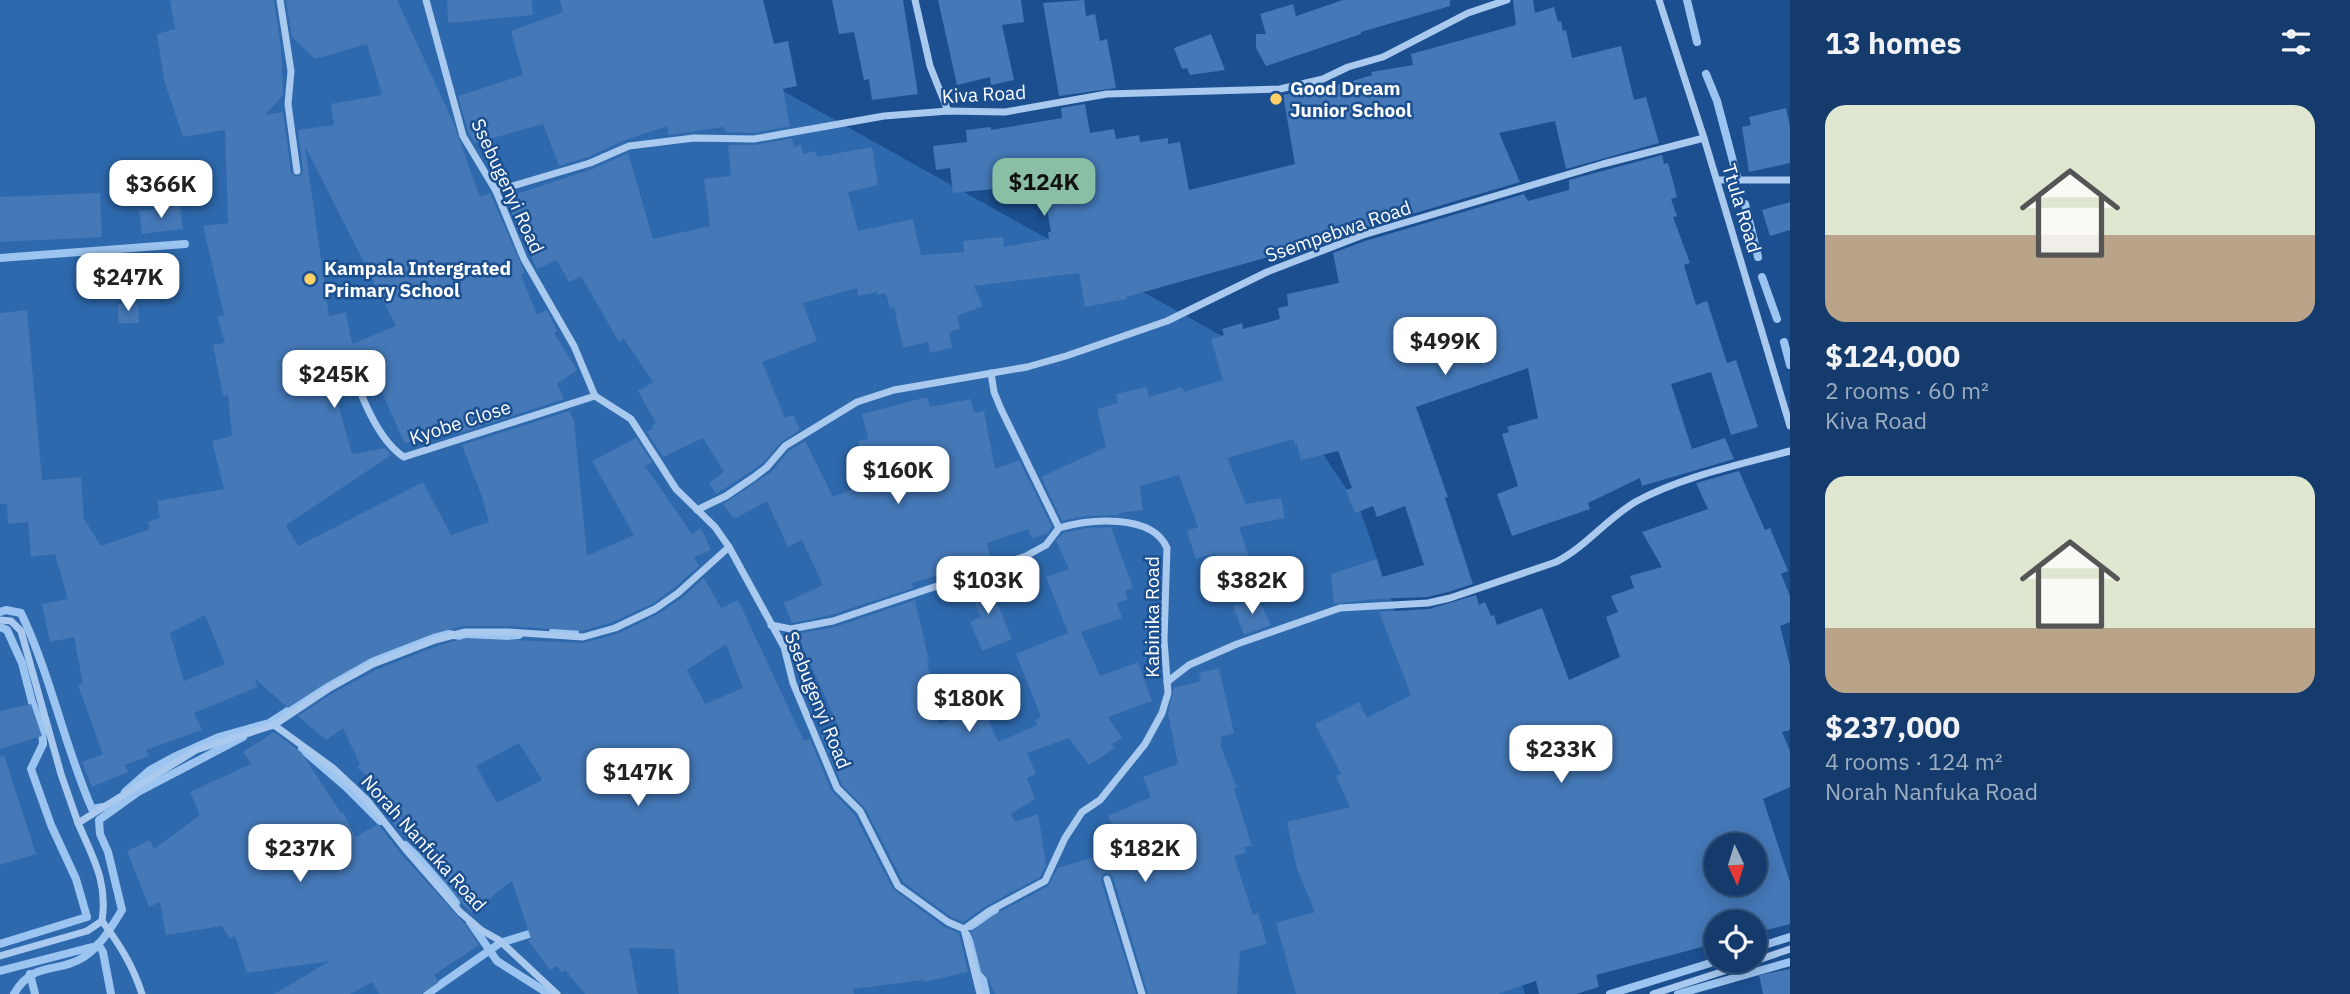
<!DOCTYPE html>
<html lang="en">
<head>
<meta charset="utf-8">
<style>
	:root { --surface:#143b6b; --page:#214673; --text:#f1f3f6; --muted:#9dadc1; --line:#33557e; --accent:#8abfa5 }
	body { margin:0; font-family:"IBM Plex Sans",sans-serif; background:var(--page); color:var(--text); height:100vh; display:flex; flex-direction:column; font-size:26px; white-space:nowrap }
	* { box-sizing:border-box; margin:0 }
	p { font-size:23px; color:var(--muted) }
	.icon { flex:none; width:38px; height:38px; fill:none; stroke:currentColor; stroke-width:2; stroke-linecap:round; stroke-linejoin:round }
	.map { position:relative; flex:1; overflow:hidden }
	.details { display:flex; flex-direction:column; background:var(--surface); width:560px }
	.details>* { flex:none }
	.needle { width:46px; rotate:176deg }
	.fabs { position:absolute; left:1704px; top:833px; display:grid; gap:14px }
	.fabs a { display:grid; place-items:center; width:63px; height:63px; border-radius:50%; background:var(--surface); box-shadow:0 4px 18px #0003,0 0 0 2px var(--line); font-size:35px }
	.price { position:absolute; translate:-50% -60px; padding:0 16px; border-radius:14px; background:#fff; color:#222; font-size:23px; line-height:46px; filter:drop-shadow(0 2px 4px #0008) }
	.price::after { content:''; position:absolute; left:50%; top:42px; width:21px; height:16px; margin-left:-10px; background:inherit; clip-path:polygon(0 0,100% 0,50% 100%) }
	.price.current { background:var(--accent); color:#111 }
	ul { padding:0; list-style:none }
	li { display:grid; align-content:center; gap:14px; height:371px; padding:0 35px }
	li span { display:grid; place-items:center; height:217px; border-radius:21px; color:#555 }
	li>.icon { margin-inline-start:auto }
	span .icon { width:126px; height:126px; fill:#fffc; stroke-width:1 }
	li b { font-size:30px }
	h2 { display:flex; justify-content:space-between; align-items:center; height:84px; padding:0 35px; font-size:30px }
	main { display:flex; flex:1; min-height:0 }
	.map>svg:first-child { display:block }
</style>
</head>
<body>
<main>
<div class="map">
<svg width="1790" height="994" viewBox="0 0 1790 994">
	<rect width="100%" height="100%" fill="#1b4f8f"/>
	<polygon fill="#2e69ad" points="0,0 620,0 1256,355 1360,509 1525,994 0,994"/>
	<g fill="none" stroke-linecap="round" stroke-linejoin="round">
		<g stroke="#9cc4f0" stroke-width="8">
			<polyline points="1687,0 1697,42"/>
			<polyline points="1706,74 1717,101 1738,180"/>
			<polyline points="1745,204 1758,257"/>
			<polyline points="0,258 185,244"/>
			<polyline points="1762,277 1777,319"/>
			<polyline points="1784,342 1790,365"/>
			<path d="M0,612L6,610L21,613C51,676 64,745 92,809L103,807"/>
			<polyline points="0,627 7,630 22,663 32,702 42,728 43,744 31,769 51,825 76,879 87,917 0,944"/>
			<polyline points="553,632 575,632"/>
			<polyline points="302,749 346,787 380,821"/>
			<polyline points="125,792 150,770 174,757 219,737 269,723 347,673 404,646 443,633 477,639 519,635"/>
			<polyline points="405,845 430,869 456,903"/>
			<polyline points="470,922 497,961 549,994"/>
			<polyline points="971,926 995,910"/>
			<polyline points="966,934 979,960 986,994"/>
			<polyline points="98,944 103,952 111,994"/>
			<polyline points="1755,948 1790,937"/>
			<polyline points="0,971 92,947"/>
			<polyline points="30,974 35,994"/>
			<path d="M14,994C33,960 58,974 84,957C101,946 112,926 122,910L108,852L100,834L99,820L138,792L243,737"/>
			<polyline points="427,994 500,943 539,931"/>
			<polyline points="1610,994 1717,961"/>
			<polyline points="1678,994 1790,962"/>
		</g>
	</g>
	<g fill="#4478b7" fill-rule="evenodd">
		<path d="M170,0H274L281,48L283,87V95L265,115L283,112L291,172L297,177L301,175L303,171L298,130L334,125L331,104L382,95L367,44L315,59L292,37L286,0H397L453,122L480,197L490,193L494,202L525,273L521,275L537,315L547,310L557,331L554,333L577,370L557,384L564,399L457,434L453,423L439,431L438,429L405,444L373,373L361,377L353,356L350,353L345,354L342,360L349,380L333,385L352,454L385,448L391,455L286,525L298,546L423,482L451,535L489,522L482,497L462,445L569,411L574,421L587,556L634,535L592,461L636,438L652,462L645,466L692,534L701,528L711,550L694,557L699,566L674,588L652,604L613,622L582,631L507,626H463L433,634L371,658L325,684L288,708L254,678L258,687L194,713L202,730L146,750L149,756L125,765L128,772L92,787L82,762L103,754L78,685L83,684L74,637L50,642L42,604L68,599L55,554L31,557L28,522L8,524L7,504H0V313L27,310L42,480L81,477L84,519L101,546L150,529L148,522L160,518L157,501L224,489L212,441L232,436L228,395L223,396L213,345L225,343L217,317L224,315L203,226L228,223L225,130L183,137L164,80L157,34L175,29ZM305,146L396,326L352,344L346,312L329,316ZM205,615L225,664L184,681L170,633Z"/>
		<polygon points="447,0 532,0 533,15 448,23"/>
		<polygon points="560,0 763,0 774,44 788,41 797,86 783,89 790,126 754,133 726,132 723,127 669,135 667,126 625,140 588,157 559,166 543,124 475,143 469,134 458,96 523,75 511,31 563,12"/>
		<polygon points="832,0 903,0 918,94 872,100 869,79 864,80 854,32 839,34"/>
		<polygon points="938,0 1021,0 1024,22 1002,25 1014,80 991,85 990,77 957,85"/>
		<polygon points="1084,0 1086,16 1095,14 1100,41 1107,39 1116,88 1059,96 1043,3"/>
		<polygon points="1343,0 1450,0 1450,6 1361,32 1361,34 1266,66 1256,48 1256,34 1266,34 1260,14 1293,4 1296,16"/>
		<polygon points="1513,0 1533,0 1535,13 1554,7 1558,22 1561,21 1563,31 1566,30 1572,58 1621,46 1634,100 1646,97 1659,143 1566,169 1555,121 1499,133 1520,182 1361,229 1320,245 1279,254 1126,297 1127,299 1085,307 1079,273 974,286 983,306 957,316 960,329 949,332 952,348 930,353 928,342 903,348 894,307 890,308 886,293 877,295 877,292 858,296 857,288 803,303 817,341 762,362 785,418 793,415 800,430 781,442 763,463 750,472 716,494 709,483 724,472 703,438 663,457 647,432 653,428 652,426 656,423 638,391 653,382 624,339 619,342 581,276 569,282 557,260 537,269 505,198 592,169 628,153 653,239 710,226 704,179 731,176 728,145 755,145 792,138 794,147 801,145 803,154 816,151 817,157 872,147 878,185 848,192 858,231 913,219 921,255 964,252 963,241 1003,237 1004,247 1049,239 1048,232 1051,232 1042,180 1003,188 953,193 950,168 936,170 933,146 967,142 966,130 991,127 991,130 1062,118 1061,108 1085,104 1090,133 1114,129 1116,139 1139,135 1140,142 1168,138 1168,144 1180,142 1189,190 1295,164 1283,95 1346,83 1372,75 1371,72 1413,65 1411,54 1516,25"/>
		<polygon points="1211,34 1225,70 1190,75 1187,68 1182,69 1174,48"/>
		<polygon points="1786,108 1790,127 1790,163 1749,172 1742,127 1751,125 1749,117"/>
		<polygon points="1662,155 1664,164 1668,163 1677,197 1671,199 1677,216 1673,217 1690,263 1684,265 1696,305 1707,301 1727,363 1736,360 1758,427 1731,435 1711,372 1671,384 1692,449 1725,438 1734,459 1642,486 1640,478 1588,503 1590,509 1512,536 1497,494 1518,486 1502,434 1509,432 1507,427 1538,418 1528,368 1416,407 1448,497 1445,498 1473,584 1448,592 1427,597 1374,599 1334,604 1331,574 1377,559 1382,577 1424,565 1405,506 1377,517 1373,506 1355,513 1346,490 1352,488 1338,451 1301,460 1297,444 1295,445 1293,439 1227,458 1246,504 1281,498 1285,518 1239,527 1252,567 1224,578 1215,553 1196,559 1187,531 1198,527 1179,475 1140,486 1143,510 1119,513 1119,515 1086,516 1062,521 1041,477 1106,447 1097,409 1118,403 1116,394 1147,387 1149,397 1182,387 1184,392 1223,380 1211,339 1224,335 1222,329 1242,323 1243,329 1280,319 1278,308 1288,306 1287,294 1339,283 1333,253 1365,241 1524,194 1528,201 1569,190 1569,180"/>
		<polygon points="100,193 102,237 0,242 0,197"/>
		<polygon points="1790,202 1790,230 1770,236 1762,210"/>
		<polygon points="180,206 183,229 142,234 139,211"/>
		<polygon points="138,303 139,323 118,323 118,304"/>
		<polygon points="927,397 930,407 971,399 974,413 984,411 995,469 1019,460 1052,527 1048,533 1032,539 1028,529 987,543 991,561 963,571 962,568 912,583 913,588 831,615 792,623 784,603 823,585 802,540 788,547 767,501 734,519 723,504 771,472 789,451 805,441 833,497 868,483 858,441 868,439 862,414"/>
		<path d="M1739,471L1765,530L1770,528L1788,571L1781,574L1790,596V622L1780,626L1790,666V730L1782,732L1790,751V787L1763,799L1790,882V924L1755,933V922H1717V943L1596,975L1599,987L1576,994H1539L1536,981L1497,994H1296L1276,923L1315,912L1297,869L1287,822L1350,807L1336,776L1341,774L1315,724L1359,702L1367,718L1411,695L1379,612L1429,609L1476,595L1479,605L1485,602L1491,616L1494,615L1497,625L1542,608L1569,680L1620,657L1606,617L1618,612L1611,596L1634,588L1630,576L1662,567L1642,532L1708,509L1696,483ZM1717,845H1755V884H1717Z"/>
		<polygon points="1111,527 1133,588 1125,591 1128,599 1117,603 1122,618 1081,632 1100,676 1138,662 1152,701 1108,717 1122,738 1112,744 1115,748 1089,765 1069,738 1027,753 1036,774 1027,778 1035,799 1011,814 1015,822 1038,814 1046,865 1040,877 986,906 963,922 951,917 903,882 865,808 842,785 821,734 838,726 797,634 835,627 915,600 929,661 927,661 939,724 982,706 998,742 1037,725 1035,720 1041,717 1016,654 1068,633 1046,577 1069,569 1056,541 1063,533 1087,528"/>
		<polygon points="986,576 1012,639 982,651 970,622 981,617 966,583"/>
		<path d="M704,578L721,608L738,600L804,741L810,739L831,790L855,815L893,889L944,927L959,933L968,972L924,982V980L853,989L854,994H679L674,949L629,948L638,994H585L565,970L562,973L557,966L550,970L528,940L531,939L512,881L471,913L389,818L391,817L379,793L384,791L357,767L360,764L343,728L326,740L298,716L331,694L376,670L437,646L466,638L583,643L617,634L658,614L682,598ZM726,644L743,688L705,704L687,670ZM519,743L542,780L497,803L476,766Z"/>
		<polygon points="1258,598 1271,625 1244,635 1233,606"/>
		<polygon points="1219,668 1234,733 1220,737 1222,743 1220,744 1237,788 1234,789 1252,846 1244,847 1246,853 1234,856 1253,915 1258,913 1267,944 1240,951 1237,994 1148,994 1113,877 1108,873 1102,875 1101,881 1136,994 995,994 989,981 981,972 971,932 992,916 1048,886 1058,868 1101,855 1095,837 1115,830 1108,816 1151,797 1143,777 1178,764 1168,713 1174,688 1201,681 1199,673"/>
		<polygon points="31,704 42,736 0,749 0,711"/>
		<polygon points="274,732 301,752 341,813 343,812 356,837 378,824 402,855 465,924 479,945 434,975 439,982 422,994 379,994 372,982 350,994 274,994 330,961 247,973 235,936 230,939 222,926 166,935 160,902 149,907 127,851 150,840 154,849 200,815 190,792 251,764 243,752"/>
		<polygon points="4,755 36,854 0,865 0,756"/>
		<polygon points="1790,969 1790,994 1763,994 1759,975"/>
	</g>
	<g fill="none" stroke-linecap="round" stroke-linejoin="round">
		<g stroke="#a9c9ee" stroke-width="7">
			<polyline points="280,0 291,71 288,104 297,171"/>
			<polyline points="426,0 463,136 496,191 524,259 574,346 595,396 631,419 676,489 715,527 729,547 784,647 793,683 837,788 860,811 898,886 948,922 964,929 980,994"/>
			<polyline points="915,0 930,66 948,111"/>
			<polyline points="1659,0 1704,138 1790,426"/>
			<polyline points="1717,180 1790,180"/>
			<polyline points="496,191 590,163 629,146 694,138 754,139 884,116 948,111 1005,112 1107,94 1280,89 1323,79 1348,67 1383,57 1468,13 1507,0"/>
			<path d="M348,359C359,390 376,439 404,457L595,396"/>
			<polyline points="991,373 994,392 1001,409 1059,528"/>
			<polyline points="697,510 726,496 754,477 767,467 785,446 857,402 894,390 1027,367 1066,356 1167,321 1267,272 1363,235 1603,164 1704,138"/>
			<polyline points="0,620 11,621 21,631 61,774 78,823"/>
			<polyline points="771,625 791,629 833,621 1026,556 1046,545 1059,528"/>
			<path d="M1167,682L1189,665L1237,644L1340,608L1428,603L1450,598L1556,562C1586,547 1607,518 1637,501C1684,476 1739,465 1790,451"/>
			<polyline points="274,725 328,689 373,664 435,640 465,632 507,632 583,637 615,628 655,609 678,593 729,547"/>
			<polyline points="1107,879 1142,994"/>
			<path d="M102,921C120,945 133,966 142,994"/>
			<path d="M964,929L989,911L1045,881L1065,838L1082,812L1100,800L1145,744L1162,713L1168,693L1164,640L1167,548C1152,513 1089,519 1059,528"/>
			<path d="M0,956L87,931L102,921C108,882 93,858 78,823L196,750L274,725L333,768L367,800L407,851L460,912L481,930L499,940L557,994"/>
			<polyline points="1755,961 1790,949"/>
			<polyline points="1653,994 1755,961"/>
		</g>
	</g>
	<g fill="#ffd166" stroke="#1b4f8f" stroke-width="2.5">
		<circle cx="1276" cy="99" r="7"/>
		<circle cx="310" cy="279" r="7"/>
	</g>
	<g text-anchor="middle" stroke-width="5" stroke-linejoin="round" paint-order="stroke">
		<g font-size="19" font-weight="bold" fill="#fff" stroke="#1b4f8f" text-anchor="start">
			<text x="1290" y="95">Good Dream<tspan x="1290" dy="22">Junior School</tspan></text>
			<text x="324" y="275">Kampala Intergrated<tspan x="324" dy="22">Primary School</tspan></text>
		</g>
		<g font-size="19" fill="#fff" stroke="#1b4f8f">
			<text transform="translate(984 94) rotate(-3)" y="7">Kiva Road</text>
			<text transform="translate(508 186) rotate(65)" y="7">Ssebugenyi Road</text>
			<text transform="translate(1742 208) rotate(73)" y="7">Ttula Road</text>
			<text transform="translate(1338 231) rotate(-19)" y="7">Ssempebwa Road</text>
			<text transform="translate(460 422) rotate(-18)" y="7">Kyobe Close</text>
			<text transform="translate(1152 617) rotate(-90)" y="7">Kabinika Road</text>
			<text transform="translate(818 700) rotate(68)" y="7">Ssebugenyi Road</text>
			<text transform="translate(424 843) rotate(48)" y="7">Norah Nanfuka Road</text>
		</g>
	</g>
</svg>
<div class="fabs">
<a><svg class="needle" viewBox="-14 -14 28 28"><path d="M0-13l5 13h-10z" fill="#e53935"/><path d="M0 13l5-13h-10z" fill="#9dadc1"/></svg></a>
<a><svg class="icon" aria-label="locate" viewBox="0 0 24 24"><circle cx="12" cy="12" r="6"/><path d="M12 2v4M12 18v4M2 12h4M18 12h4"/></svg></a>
</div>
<b class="price current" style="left:1044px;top:218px">$124K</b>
<b class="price" style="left:161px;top:220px">$366K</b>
<b class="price" style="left:128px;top:313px">$247K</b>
<b class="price" style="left:1445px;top:377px">$499K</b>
<b class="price" style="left:334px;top:410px">$245K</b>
<b class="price" style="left:898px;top:506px">$160K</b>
<b class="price" style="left:988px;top:616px">$103K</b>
<b class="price" style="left:1252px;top:616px">$382K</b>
<b class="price" style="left:969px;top:734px">$180K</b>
<b class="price" style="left:1561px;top:785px">$233K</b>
<b class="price" style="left:638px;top:808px">$147K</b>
<b class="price" style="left:300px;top:884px">$237K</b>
<b class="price" style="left:1145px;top:884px">$182K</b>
</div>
<section class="details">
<h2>13 homes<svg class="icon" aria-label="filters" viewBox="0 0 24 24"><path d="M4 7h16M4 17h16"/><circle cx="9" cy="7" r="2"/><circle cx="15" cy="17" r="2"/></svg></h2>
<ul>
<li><span style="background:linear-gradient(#dfe7d0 60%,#b9a48a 0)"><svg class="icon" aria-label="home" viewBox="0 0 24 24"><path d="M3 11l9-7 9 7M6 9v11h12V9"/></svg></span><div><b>$124,000</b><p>2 rooms · 60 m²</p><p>Kiva Road</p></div></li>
<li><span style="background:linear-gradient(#dfe7d0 70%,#b9a48a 0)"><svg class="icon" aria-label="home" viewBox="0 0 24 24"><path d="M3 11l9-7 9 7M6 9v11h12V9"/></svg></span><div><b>$237,000</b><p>4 rooms · 124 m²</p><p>Norah Nanfuka Road</p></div></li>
</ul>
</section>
</main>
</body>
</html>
